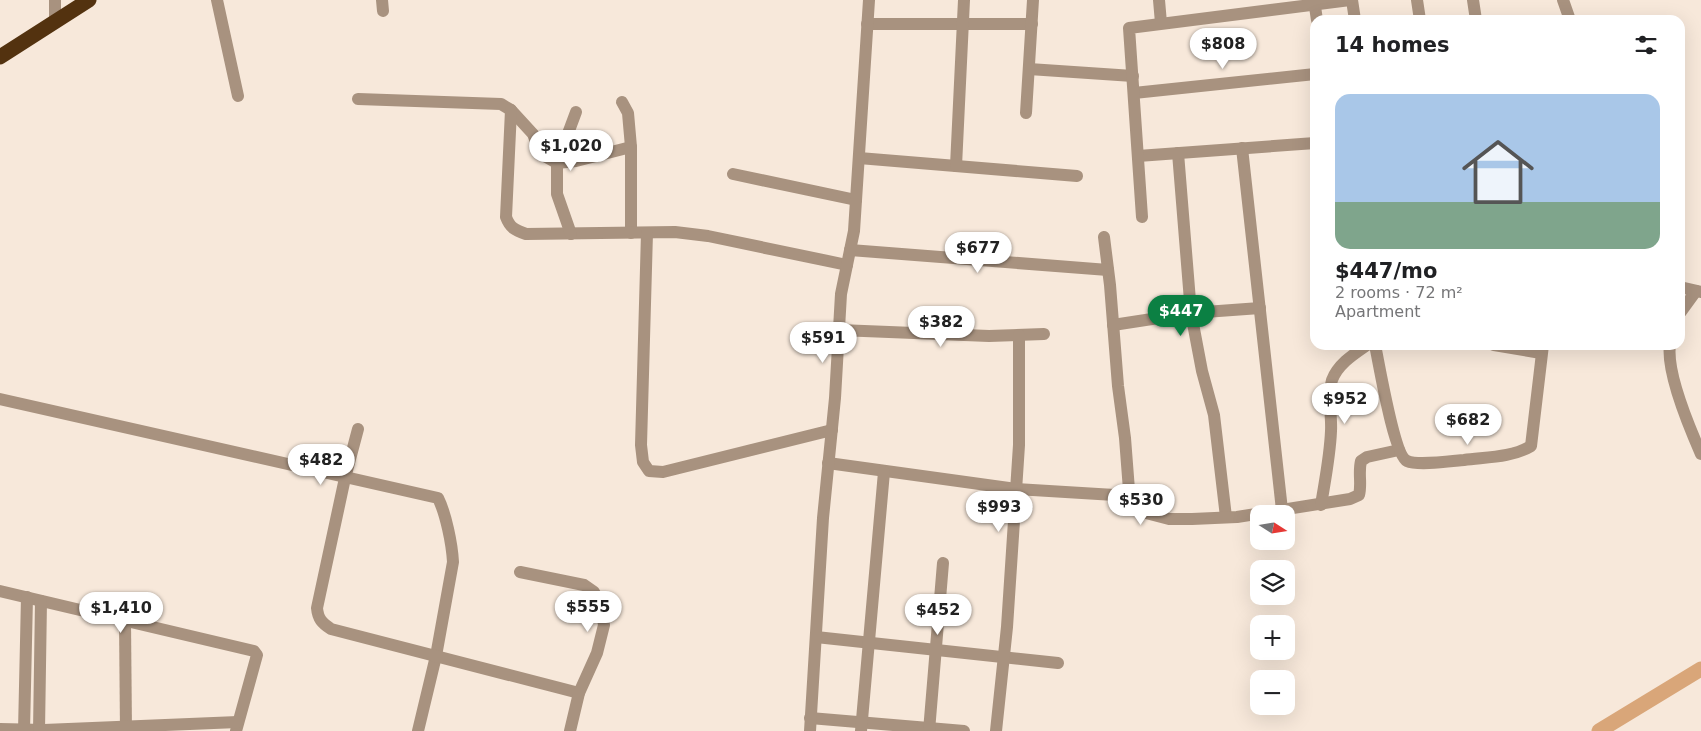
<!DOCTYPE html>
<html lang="en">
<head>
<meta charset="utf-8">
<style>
	:root { --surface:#fff; --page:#f6f6f6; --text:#202124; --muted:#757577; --accent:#0b8043 }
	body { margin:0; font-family:"DejaVu Sans",sans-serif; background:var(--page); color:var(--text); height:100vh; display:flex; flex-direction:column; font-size:19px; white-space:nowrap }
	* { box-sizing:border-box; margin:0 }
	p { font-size:16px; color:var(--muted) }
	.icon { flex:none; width:28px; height:28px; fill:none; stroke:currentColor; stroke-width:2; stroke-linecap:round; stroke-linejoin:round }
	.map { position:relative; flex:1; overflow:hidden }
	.panel { position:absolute; left:1310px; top:15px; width:375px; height:335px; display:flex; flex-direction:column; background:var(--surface); border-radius:15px; box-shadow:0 5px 20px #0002 }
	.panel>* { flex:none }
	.needle { width:32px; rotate:102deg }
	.controls { position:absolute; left:1250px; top:505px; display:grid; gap:10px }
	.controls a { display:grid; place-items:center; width:45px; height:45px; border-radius:10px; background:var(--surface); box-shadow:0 5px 20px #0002; font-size:25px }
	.price { position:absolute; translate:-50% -42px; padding:0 11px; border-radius:18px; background:#fff; color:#222; font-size:16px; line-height:32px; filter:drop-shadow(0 1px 2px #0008) }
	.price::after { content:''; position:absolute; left:50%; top:30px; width:15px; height:11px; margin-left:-8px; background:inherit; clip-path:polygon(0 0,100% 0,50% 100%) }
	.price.active { background:var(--accent); color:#fff }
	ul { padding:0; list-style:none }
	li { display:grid; align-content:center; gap:10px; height:265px; padding:0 25px }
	li span { display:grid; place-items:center; height:155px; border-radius:15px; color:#555 }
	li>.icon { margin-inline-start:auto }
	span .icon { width:90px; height:90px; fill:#fffc; stroke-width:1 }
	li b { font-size:21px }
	h2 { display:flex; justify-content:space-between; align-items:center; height:60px; padding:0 25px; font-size:21px }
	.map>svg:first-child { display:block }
</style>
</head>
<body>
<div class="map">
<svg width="1701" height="731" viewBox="0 0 1701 731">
	<rect width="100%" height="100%" fill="#f7e8da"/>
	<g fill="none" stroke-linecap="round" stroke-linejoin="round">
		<polyline stroke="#d9a679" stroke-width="15" points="1599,731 1701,669"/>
		<g stroke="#a8927f" stroke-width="12">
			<polyline points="217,0 238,96"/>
			<polyline points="382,0 383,11"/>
			<polyline points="1159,0 1161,23"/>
			<polyline points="1314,0 1317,20"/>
			<polyline points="1352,0 1355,20"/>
			<polyline points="1417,0 1420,20"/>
			<polyline points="1473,0 1476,20"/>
			<polyline points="1563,0 1570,20"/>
			<polyline points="55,22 55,0"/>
			<polyline points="867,24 1032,24"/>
			<polyline points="1029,69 1133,76"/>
			<polyline points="1134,93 1315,74"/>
			<polyline points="358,99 501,104 511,110 533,134 541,154 557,163 576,161 631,147"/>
			<polyline points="622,102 628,113 631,147 631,233"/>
			<path d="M511,110L506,217C510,228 515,230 526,234L675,232L708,236L847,265"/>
			<polyline points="1026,113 1033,0"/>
			<polyline points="1242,148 1282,510"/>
			<polyline points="1178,153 1191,313 1202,371 1214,415 1226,517"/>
			<polyline points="1138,156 1315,143"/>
			<polyline points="859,158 1077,176"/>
			<polyline points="956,166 964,0"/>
			<polyline points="733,174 856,200"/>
			<polyline points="1142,217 1129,28 1350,0"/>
			<polyline points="647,233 641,445 643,462 649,471 663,472 832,430"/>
			<polyline points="571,234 557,194 557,163 576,112"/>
			<path d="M1104,237L1110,285L1118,386L1125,438L1129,490L1137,507L1146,513L1169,519H1192L1237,517L1350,499L1359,495C1362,484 1358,473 1361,461L1367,457L1399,450"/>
			<polyline points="850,250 1108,270"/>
			<polyline points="1680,287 1701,292"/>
			<polyline points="1680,313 1696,291"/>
			<polyline points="1113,325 1191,313 1260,308"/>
			<polyline points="839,330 989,336 1044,334"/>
			<path d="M1375,345C1379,363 1394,455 1407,461C1418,466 1452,461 1464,460C1486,457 1511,458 1531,446L1543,345"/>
			<polyline points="1494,345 1541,353"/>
			<path d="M1670,345C1666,372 1690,429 1701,454"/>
			<path d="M0,399L438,498C446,514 452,544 453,562L436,656L418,731"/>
			<path d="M358,429L345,478L317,608C318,619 322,623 331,629L579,693"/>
			<polyline points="828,463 1016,489 1131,496"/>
			<path d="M1321,505C1325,480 1330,456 1331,431C1332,415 1327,396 1332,380C1338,364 1354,354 1367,345"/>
			<polyline points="520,572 584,585 594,592 600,603 604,625 597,653 579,693 570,731"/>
			<polyline points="0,591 254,651 257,655 236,731"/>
			<polyline points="125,621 126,731"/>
			<polyline points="816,637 1058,663"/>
			<polyline points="810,718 964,731"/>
			<polyline points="0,729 44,730 238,722"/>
			<polyline points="24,731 27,597"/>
			<polyline points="39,731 41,601"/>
			<polyline points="810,731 823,518 835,398 841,294 854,231 869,0"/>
			<polyline points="861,731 884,472"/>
			<polyline points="929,731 943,563"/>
			<polyline points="996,731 1007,627 1019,445 1019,335"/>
		</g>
		<polyline stroke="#53320f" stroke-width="15" points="0,57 89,0"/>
	</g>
</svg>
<div class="controls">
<a><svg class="needle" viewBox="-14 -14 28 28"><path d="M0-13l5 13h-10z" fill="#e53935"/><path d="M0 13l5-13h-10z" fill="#757577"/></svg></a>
<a><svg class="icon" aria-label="layers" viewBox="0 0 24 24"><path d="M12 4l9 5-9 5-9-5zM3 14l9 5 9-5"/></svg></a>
<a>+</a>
<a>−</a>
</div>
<b class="price" style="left:1223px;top:70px">$808</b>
<b class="price" style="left:571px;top:172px">$1,020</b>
<b class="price" style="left:978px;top:274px">$677</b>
<b class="price active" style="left:1181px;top:337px">$447</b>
<b class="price" style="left:941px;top:348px">$382</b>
<b class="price" style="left:823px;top:364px">$591</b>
<b class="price" style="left:1345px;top:425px">$952</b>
<b class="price" style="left:1468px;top:446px">$682</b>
<b class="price" style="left:321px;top:486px">$482</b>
<b class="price" style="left:1141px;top:526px">$530</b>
<b class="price" style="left:999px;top:533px">$993</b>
<b class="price" style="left:588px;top:633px">$555</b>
<b class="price" style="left:121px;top:634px">$1,410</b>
<b class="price" style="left:938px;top:636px">$452</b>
<section class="panel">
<h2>14 homes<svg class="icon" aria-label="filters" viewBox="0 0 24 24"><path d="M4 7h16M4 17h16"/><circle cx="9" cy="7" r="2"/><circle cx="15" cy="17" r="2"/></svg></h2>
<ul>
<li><span style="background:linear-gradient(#a9c7e8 70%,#7fa58c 0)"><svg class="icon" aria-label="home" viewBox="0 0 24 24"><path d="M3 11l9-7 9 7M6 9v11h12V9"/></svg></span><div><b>$447/mo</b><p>2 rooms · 72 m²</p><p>Apartment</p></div></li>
</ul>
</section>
</div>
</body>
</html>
